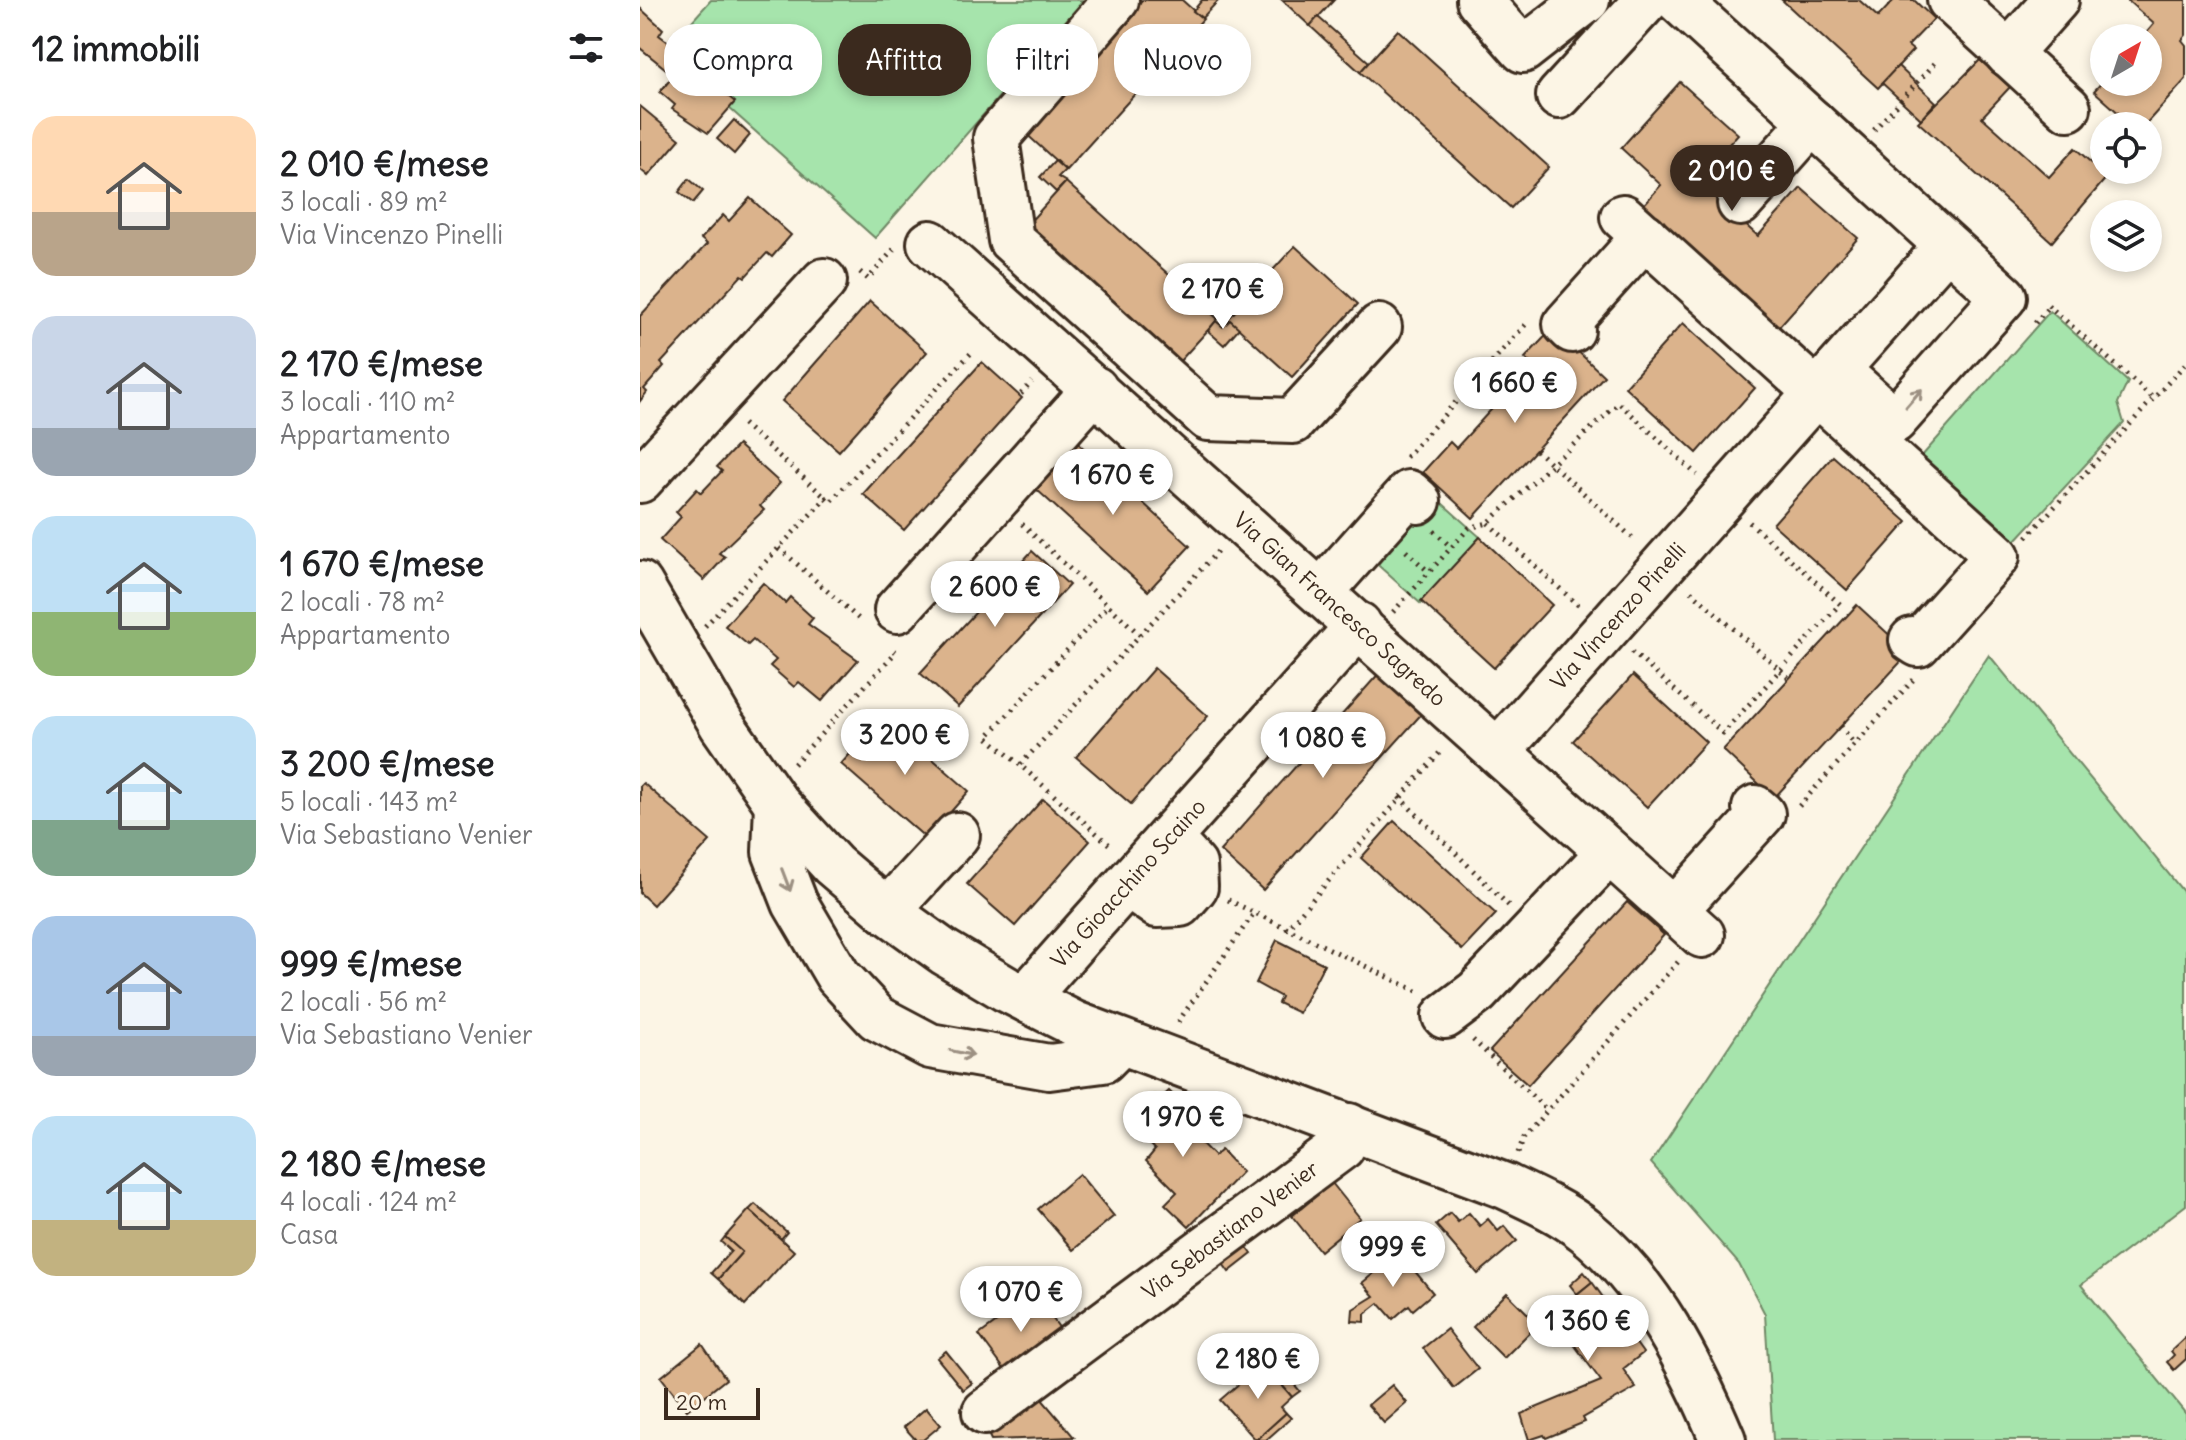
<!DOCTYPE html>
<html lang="it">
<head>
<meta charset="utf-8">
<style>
	:root { --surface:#fff; --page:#f6f6f6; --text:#202124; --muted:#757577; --accent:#3b2a1e }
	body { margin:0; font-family:Delius,sans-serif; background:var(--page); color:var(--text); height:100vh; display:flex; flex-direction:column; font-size:30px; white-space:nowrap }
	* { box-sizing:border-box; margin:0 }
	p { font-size:26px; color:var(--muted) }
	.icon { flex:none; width:44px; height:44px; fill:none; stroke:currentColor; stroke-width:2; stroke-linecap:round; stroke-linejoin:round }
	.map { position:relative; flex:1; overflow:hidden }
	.panel { display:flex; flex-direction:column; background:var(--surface); width:640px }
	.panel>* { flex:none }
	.hud { position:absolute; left:24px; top:24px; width:760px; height:72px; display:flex; gap:16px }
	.needle { width:52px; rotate:39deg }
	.buttons { position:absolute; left:1450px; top:24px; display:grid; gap:16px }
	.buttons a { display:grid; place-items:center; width:72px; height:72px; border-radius:50%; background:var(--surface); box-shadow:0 4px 12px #0003; font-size:40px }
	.scale { position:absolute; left:24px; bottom:20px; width:96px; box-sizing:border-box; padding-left:8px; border:4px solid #3b2a1e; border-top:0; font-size:22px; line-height:28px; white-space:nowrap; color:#3b2a1e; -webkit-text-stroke:6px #fcf5e5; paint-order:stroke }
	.price { position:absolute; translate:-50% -68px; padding:0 18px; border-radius:28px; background:#fff; color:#222; font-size:26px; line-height:52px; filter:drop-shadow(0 2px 4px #0008) }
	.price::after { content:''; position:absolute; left:50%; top:48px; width:24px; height:18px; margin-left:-12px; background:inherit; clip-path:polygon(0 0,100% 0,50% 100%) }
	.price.active { background:var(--accent); color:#fff }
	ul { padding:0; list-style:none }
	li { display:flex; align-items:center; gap:24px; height:200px; padding:0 32px }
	li span { display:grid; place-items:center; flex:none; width:224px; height:160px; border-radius:24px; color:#555 }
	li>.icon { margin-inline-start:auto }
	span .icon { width:96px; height:96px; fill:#fffc; stroke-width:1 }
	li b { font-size:34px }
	h2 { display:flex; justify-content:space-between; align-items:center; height:96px; padding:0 32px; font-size:34px }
	.pill { padding:0 28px; border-radius:32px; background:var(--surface); box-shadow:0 4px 12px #0003; font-size:28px; line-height:72px }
	.pill.active { background:var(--accent); color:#fff }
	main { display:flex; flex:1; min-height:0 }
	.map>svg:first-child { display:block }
</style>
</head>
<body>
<main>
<section class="panel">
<h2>12 immobili<svg class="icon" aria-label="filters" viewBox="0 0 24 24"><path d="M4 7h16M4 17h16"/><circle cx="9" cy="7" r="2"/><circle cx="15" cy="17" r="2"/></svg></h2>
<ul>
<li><span style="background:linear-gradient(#ffd9b3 60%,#b9a48a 0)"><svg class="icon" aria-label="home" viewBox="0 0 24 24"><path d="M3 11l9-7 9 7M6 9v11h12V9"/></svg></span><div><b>2 010 €/mese</b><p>3 locali · 89 m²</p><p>Via Vincenzo Pinelli</p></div></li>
<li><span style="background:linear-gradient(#c9d6e8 70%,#9aa5b1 0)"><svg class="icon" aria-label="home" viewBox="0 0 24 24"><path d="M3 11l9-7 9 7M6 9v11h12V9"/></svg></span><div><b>2 170 €/mese</b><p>3 locali · 110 m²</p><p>Appartamento</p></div></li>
<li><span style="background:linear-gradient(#bfe0f5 60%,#8fb573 0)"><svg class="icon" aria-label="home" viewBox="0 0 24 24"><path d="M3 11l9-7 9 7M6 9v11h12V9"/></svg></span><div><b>1 670 €/mese</b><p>2 locali · 78 m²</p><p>Appartamento</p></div></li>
<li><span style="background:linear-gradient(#bfe0f5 65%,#7fa58c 0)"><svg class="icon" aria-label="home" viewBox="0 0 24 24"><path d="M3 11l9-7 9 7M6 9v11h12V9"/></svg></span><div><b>3 200 €/mese</b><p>5 locali · 143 m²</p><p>Via Sebastiano Venier</p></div></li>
<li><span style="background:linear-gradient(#a9c7e8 75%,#9aa5b1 0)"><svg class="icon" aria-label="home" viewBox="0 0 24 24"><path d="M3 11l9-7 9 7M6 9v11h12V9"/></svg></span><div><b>999 €/mese</b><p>2 locali · 56 m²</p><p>Via Sebastiano Venier</p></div></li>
<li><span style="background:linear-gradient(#bfe0f5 65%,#c2b280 0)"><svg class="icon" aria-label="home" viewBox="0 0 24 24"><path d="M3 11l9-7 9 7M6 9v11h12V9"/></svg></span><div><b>2 180 €/mese</b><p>4 locali · 124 m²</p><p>Casa</p></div></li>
</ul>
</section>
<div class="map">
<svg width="1546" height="1440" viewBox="0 0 1546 1440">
	<rect width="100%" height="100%" fill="#fcf5e5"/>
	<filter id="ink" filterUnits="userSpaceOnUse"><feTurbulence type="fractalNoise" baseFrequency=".0125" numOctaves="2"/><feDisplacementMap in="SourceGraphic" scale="16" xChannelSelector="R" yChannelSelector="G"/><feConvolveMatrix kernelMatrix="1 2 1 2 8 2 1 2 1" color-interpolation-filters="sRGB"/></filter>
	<g filter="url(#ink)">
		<g fill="#a6e4ac" stroke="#708765" stroke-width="2">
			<polygon points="71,0 444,0 235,238 25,51"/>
			<polygon points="1410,311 1488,382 1478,403 1484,423 1375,541 1281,457"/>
			<polygon points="793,495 840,537 781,604 729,557"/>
			<polygon points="1349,655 1546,895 1546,1205 1441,1285 1546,1414 1546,1440 1133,1440 1125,1314 1099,1264 1011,1163"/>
		</g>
		<g fill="#dbb38c" stroke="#3b2a1e" stroke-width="2">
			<polygon points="502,0 542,0 563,19 426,170 383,131"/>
			<polygon points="562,0 579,0 562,18 553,11"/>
			<polygon points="642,0 694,0 670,26"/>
			<polygon points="1142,0 1219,0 1238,17 1254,0 1274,0 1294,19 1268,46 1273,50 1238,88"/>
			<polygon points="1487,0 1546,0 1546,35 1542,40 1546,45 1546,79 1504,126 1493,126 1454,91 1464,80 1508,82 1508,38 1502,38 1514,24"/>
			<polygon points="0,8 23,29 19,35 40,51 26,69 0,48"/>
			<polygon points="678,17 729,62 720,72 670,26"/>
			<polygon points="758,30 909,167 871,208 720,72"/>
			<polygon points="46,60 63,75 55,84 67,93 75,85 95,102 68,133 32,109 35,105 20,92"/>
			<polygon points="1340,60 1370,87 1342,117 1409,177 1435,148 1467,177 1412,242 1278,122"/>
			<polygon points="1258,66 1296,102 1281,119 1242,83"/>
			<polygon points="1040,82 1098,134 1056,181 1118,236 1161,188 1218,238 1136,330 1000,209 1021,185 981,148"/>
			<polygon points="0,106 40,139 8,176 0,169"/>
			<polygon points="94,120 110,135 94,154 77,139"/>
			<polygon points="415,161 425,170 418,177 426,182 416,192 400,177"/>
			<polygon points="49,179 63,191 53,203 39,192"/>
			<polygon points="426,182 578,319 539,362 387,225"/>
			<polygon points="110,198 151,235 132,257 127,253 105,277 102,275 21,363 24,366 4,389 7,392 0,401 0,316 67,244 61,239 83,215 89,221"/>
			<polygon points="655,246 718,304 652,377 588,319"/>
			<polygon points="230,301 287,352 199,451 142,401"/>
			<polygon points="590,320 599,328 584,345 568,331 576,321 583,327"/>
			<polygon points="1043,323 1115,388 1057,453 985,387"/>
			<polygon points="913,328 964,376 833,518 783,472 810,442 816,448 892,365 885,358"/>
			<polygon points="342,362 382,398 264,530 223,494"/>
			<polygon points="438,443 550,546 508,591 396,489"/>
			<polygon points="98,445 140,483 120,506 124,510 79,553 85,557 64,580 20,540 41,517 36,512 57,489 61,493 82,471 77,467"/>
			<polygon points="1193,456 1267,522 1207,590 1133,524"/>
			<polygon points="840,537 912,605 854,668 781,601"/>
			<polygon points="392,551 429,585 318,707 280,673"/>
			<polygon points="123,583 145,603 150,597 173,618 168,624 218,660 182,701 159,682 154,687 130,666 136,660 113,640 108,645 85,626"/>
			<polygon points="1217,605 1269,653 1134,798 1083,750"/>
			<polygon points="514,668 568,716 491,804 436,757"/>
			<polygon points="742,670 786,709 623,890 580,851"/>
			<polygon points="993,675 1066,742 1007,807 933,741"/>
			<polygon points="244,716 329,791 287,839 201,764"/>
			<polygon points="3,783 70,841 13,905 0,893 0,786"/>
			<polygon points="403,799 450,841 375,926 327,884"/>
			<polygon points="754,821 856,914 822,950 721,858"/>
			<polygon points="987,902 1024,935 888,1085 850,1051"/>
			<polygon points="637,940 684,964 659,1013 638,1003 641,997 616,983"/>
			<polygon points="529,1091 543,1105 533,1114 574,1156 581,1150 602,1172 549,1227 525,1204 537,1192 506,1161 515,1150 487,1122 514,1095 519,1100"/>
			<polygon points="439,1174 474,1216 433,1250 398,1209"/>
			<polygon points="692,1183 720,1218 680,1251 652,1216"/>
			<polygon points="115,1204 147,1232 141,1239 109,1210"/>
			<polygon points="109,1210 154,1251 105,1305 78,1279 102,1252 85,1237"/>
			<polygon points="810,1213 818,1222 829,1213 840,1226 848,1219 858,1231 864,1226 877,1241 838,1274 796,1225"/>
			<polygon points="85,1237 102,1252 78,1279 71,1273 91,1251 81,1242"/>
			<polygon points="601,1239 612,1254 589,1272 578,1257"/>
			<polygon points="759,1252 793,1293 773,1310 769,1305 753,1319 739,1303 725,1314 725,1322 712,1321 713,1309 734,1296 722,1283"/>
			<polygon points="944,1272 952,1282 937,1294 930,1285"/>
			<polygon points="952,1282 1003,1353 983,1369 996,1388 943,1418 945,1422 906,1438 904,1435 889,1440 881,1414 961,1381 907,1308 921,1297 926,1303"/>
			<polygon points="867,1293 898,1324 864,1358 833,1327"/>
			<polygon points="395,1294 423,1333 367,1373 339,1335"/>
			<polygon points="807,1329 838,1369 814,1388 783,1348"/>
			<polygon points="1546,1337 1546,1359 1534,1370 1527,1362 1534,1355 1531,1351"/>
			<polygon points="62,1344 86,1379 47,1410 21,1377"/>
			<polygon points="306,1351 332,1383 323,1390 297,1358"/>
			<polygon points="630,1356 660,1391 652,1397 623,1363"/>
			<polygon points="623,1363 652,1397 641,1407 646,1413 616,1440 580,1400"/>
			<polygon points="752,1385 767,1403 744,1423 728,1405"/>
			<polygon points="395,1391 434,1437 351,1440 347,1432"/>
			<polygon points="286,1408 301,1425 283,1440 276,1440 264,1427"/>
			<polygon points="646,1413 651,1418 626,1440 616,1440"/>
		</g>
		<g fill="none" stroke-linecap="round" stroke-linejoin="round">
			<g stroke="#3b2a1e" stroke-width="50">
				<g id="minor">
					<polyline points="476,0 356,138 371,240 568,418 653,421 739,327"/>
					<polyline points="839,0 883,50 947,0"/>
					<polyline points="1038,0 1364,297 1254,421 1197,370"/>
					<polyline points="1310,0 1428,108"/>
					<polyline points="1368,54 1416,0"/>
					<polyline points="919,96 1007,0"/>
					<polyline points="1100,203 1172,122"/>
					<polyline points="983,217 1357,556 1278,644 1272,640"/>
					<polyline points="290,243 1062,935"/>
					<polyline points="932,330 926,324 1005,236"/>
					<polyline points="0,480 184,281"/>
					<path d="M0,584L82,725L137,804L193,865L247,911L304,952L366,989L435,1024L865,1186C893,1199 922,1212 946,1231C1011,1284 1051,1364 1083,1440"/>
					<polyline points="681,592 769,493 778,501"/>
					<polyline points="257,610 455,389"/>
					<polyline points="858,751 1307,246"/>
					<polyline points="137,804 135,852 155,903 198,976 237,1018 290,1046 409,1067 463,1060 481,1042"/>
					<polygon points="539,849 554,865 555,887 540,904 517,905 500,893"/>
					<polyline points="1035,910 1122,814 1115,808"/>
					<polyline points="247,911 317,835"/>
					<polyline points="390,1001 397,985 436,941 719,625"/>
					<polyline points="805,1016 837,992 969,852"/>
					<polyline points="345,1412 702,1147 709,1126"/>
				</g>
			</g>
			<g stroke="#3b2a1e" stroke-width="5" stroke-dasharray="2 6" stroke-linecap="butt">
				<polyline points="1234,130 1295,63"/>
				<polyline points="220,272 228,279 254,249"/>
				<polyline points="1408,305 1514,399"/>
				<polyline points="1395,323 1410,305"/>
				<polyline points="828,388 852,410"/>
				<polyline points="381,394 392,382"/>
				<polyline points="103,424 186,498"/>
				<polyline points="896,450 996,541"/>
				<polyline points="766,457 888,322"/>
				<polyline points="848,523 939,606"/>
				<polyline points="382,524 500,635 380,765 472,847"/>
				<polyline points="794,531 811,547"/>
				<polyline points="1387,537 1546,363"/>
				<polyline points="139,548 220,620"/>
				<polyline points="766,551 789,572"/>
				<polyline points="1051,591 1149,678"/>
				<polyline points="753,612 829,528 848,523 979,403 1057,475"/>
				<polyline points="65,626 186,498 190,502 333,351"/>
				<polyline points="500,635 578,551"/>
				<polyline points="992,652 1083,733 1200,604 1109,522"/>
				<polyline points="1201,726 1215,745"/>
				<polyline points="154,764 256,652 251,648"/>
				<polyline points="380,765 347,737 469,605"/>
				<polyline points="759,797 869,906"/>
				<polyline points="1159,806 1273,680"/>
				<polyline points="588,900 777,991"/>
				<polyline points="646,930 802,750"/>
				<polyline points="538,1022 614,913"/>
				<polyline points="833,1040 908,1111"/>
				<polyline points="878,1153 884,1137 1038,962"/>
			</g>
			<use href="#minor" stroke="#fcf5e5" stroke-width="44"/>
		</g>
		<defs><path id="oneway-shaft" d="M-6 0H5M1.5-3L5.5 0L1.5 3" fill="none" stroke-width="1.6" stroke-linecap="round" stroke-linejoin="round" transform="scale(2)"/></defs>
		<g stroke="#9c9082">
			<use href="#oneway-shaft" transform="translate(1274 398) rotate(-49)"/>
			<use href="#oneway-shaft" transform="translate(146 880) rotate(69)"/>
			<use href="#oneway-shaft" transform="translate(322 1053) rotate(12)"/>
		</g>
	</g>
	<g text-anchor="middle" stroke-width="6" stroke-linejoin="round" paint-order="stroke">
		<g font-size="22" fill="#3b2a1e" stroke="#fcf5e5">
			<text transform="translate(700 609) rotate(42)" y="8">Via Gian Francesco Sagredo</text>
			<text transform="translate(978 616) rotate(-48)" y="8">Via Vincenzo Pinelli</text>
			<text transform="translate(488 883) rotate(-48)" y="8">Via Gioacchino Scaino</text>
			<text transform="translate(590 1230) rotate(-37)" y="8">Via Sebastiano Venier</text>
		</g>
	</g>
</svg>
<div class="buttons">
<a><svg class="needle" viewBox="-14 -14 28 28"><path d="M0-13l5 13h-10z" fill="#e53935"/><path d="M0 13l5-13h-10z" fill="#757577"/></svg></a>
<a><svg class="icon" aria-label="locate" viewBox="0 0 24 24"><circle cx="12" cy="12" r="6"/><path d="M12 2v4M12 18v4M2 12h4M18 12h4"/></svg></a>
<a><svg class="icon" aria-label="layers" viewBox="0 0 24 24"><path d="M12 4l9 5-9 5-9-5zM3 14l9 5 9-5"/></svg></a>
</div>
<div class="scale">20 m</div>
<b class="price active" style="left:1092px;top:213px">2 010 €</b>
<b class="price" style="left:583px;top:331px">2 170 €</b>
<b class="price" style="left:875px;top:425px">1 660 €</b>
<b class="price" style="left:473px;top:517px">1 670 €</b>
<b class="price" style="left:355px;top:629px">2 600 €</b>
<b class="price" style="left:265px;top:777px">3 200 €</b>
<b class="price" style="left:683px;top:780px">1 080 €</b>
<b class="price" style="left:543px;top:1159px">1 970 €</b>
<b class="price" style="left:753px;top:1289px">999 €</b>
<b class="price" style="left:381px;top:1334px">1 070 €</b>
<b class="price" style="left:948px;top:1363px">1 360 €</b>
<b class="price" style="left:618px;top:1401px">2 180 €</b>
<div class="hud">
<a class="pill">Compra</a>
<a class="pill active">Affitta</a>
<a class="pill">Filtri</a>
<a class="pill">Nuovo</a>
</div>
</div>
</main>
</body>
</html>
